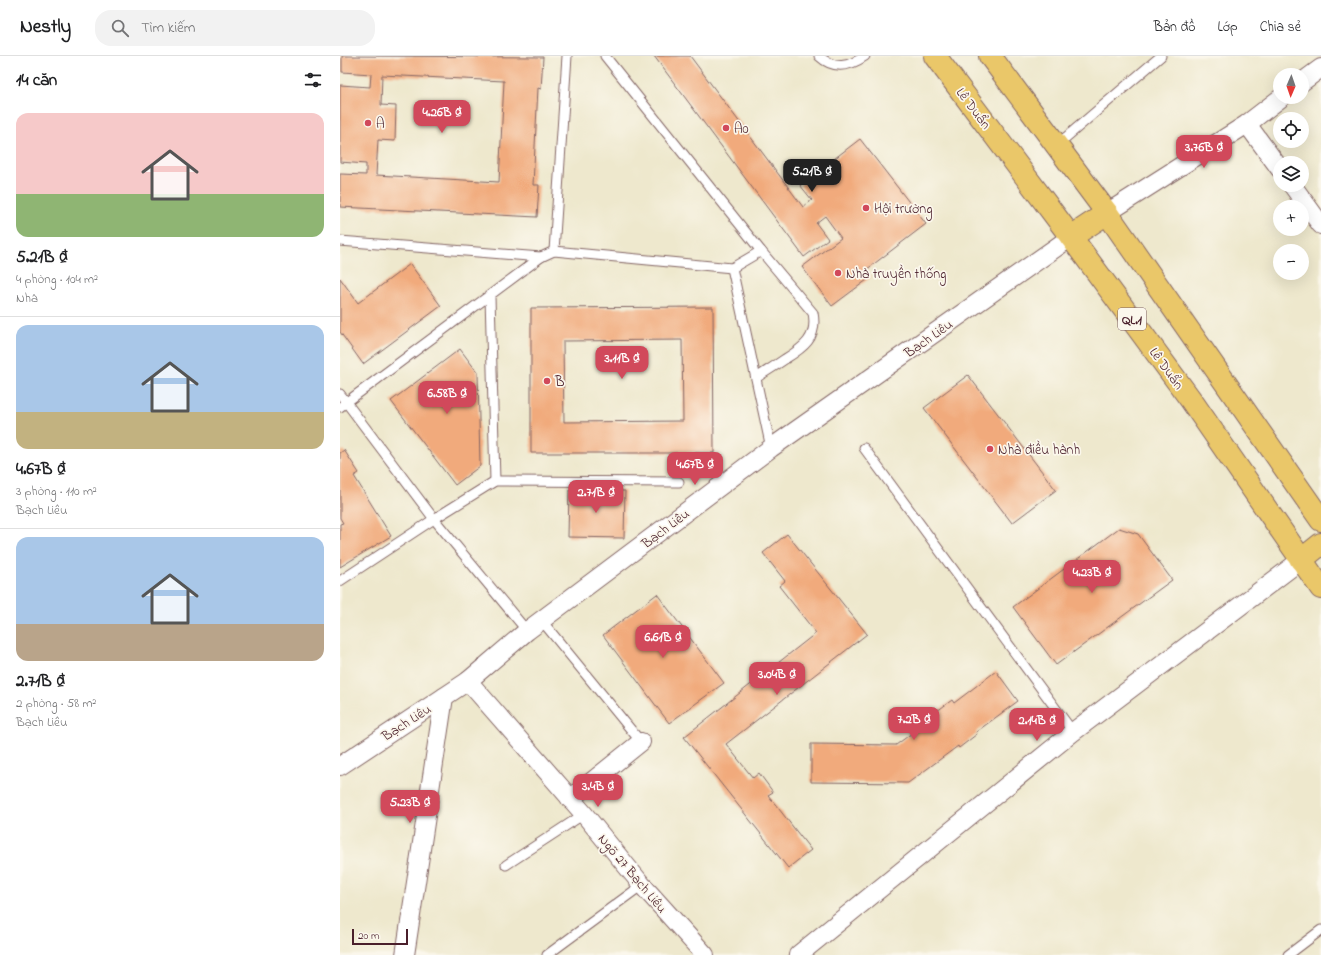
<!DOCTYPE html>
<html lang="vi">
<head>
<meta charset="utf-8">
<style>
	:root { --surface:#fff; --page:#f2f2f2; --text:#202124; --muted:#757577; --line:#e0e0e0; --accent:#d1495b }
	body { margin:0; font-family:"Indie Flower",sans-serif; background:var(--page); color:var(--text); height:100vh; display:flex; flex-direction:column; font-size:15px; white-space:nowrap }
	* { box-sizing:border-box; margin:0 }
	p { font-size:13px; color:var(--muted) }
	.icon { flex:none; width:22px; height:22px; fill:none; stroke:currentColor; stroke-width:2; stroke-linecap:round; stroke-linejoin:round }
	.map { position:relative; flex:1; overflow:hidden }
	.details { display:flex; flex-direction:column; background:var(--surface); width:340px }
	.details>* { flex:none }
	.needle { width:26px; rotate:182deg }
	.buttons { position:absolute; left:933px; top:12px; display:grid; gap:8px }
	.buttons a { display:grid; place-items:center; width:36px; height:36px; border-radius:50%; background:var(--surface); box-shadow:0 4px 16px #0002; font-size:20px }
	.scale { position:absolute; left:12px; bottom:10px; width:56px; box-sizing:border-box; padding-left:4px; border:2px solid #4a1f2b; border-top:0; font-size:11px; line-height:14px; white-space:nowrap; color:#4a1f2b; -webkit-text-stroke:3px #fbf7ec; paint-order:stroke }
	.price { position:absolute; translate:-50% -34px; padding:0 9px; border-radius:8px; background:var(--accent); color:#fff; font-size:13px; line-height:26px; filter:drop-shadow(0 1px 2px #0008) }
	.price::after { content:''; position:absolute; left:50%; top:24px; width:12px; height:9px; margin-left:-6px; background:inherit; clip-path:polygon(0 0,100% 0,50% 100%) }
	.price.active { background:#222; color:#fff }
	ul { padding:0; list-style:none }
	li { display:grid; align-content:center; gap:8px; height:212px; padding:0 16px }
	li+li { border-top:1px solid var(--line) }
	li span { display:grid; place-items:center; height:124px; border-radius:12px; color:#555 }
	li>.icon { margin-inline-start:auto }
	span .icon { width:72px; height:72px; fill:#fffc; stroke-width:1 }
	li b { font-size:17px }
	h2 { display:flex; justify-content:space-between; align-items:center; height:48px; padding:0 16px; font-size:17px }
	header { display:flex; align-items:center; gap:24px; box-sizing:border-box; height:56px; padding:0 20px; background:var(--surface); border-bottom:1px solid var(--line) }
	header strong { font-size:19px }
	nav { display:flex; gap:22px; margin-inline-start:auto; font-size:14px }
	.search { width:280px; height:36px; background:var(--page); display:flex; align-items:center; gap:10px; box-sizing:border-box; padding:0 14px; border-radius:16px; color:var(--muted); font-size:15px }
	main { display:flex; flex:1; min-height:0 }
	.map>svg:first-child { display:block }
</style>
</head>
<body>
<header>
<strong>Nestly</strong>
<div class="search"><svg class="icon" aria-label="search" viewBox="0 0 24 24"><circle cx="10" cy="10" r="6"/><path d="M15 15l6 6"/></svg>Tìm kiếm</div>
<nav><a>Bản đồ</a><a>Lớp</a><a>Chia sẻ</a></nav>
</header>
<main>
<section class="details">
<h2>14 căn<svg class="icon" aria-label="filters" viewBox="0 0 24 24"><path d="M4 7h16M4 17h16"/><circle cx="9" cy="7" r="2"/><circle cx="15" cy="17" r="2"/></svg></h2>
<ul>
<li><span style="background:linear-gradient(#f6c9c9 65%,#8fb573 0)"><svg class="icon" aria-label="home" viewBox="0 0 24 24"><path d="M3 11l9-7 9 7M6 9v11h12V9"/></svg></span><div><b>5.21B ₫</b><p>4 phòng · 104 m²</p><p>Nhà</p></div></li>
<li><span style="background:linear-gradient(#a9c7e8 70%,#c2b280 0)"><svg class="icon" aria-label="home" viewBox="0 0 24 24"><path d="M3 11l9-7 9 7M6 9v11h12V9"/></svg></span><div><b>4.67B ₫</b><p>3 phòng · 110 m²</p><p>Bạch Liêu</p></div></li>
<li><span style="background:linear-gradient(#a9c7e8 70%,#b9a48a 0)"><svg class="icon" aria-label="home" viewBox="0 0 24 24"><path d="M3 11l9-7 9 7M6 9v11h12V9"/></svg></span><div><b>2.71B ₫</b><p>2 phòng · 58 m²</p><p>Bạch Liêu</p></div></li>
</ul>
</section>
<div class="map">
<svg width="981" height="899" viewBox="0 0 981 899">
	<rect width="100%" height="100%" fill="#fbf7ec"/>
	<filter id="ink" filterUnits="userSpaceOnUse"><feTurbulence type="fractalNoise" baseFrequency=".025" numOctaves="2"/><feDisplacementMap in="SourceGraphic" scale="8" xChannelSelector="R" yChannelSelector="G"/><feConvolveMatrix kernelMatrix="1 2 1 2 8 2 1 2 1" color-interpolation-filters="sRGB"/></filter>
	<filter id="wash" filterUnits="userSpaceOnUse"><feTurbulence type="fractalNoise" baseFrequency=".012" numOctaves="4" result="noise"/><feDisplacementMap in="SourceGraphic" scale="16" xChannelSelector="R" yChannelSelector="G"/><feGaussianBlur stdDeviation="0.9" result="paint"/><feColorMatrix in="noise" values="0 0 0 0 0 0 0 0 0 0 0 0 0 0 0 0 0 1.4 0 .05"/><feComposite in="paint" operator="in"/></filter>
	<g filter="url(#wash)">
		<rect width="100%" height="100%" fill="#eee8cd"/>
		<g id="blocks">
			<g fill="#f1aa7c" fill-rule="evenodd">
				<path d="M2,0L203,1L201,33L198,32L193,129H199L197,161L0,151V118L26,119V108L0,106V29L30,31L31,18L2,16ZM42,19L164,25L159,126L36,119L38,84L55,85L56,50L41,49Z"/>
				<polygon points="314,0 350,0 463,151 472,144 460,129 520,83 586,168 526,214 531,221 492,250 462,211 501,182 485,160 476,167 488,183 464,201"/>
				<polygon points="70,208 101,250 23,308 0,276 0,222 18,247"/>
				<path d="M373,251L374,397H191V252ZM342,284L343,365L224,366L223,285Z"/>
				<polygon points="120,293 138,317 140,410 115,429 51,345"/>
				<polygon points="628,319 716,434 672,467 584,352"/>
				<polygon points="4,394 19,417 14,420 51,480 0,511 0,468 3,467 0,462 0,397"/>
				<polygon points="229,434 285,435 284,482 228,481"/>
				<polygon points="779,472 798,478 832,524 716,609 673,551"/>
				<polygon points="447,478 527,578 386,688 413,722 419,717 433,736 428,739 471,794 448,812 344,681 476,577 439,530 445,525 423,497"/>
				<polygon points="317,538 384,627 329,667 263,579"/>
				<polygon points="656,615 678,645 636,676 637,678 619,692 618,690 568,727 471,726 471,688 556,689 595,660 593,658 612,644 614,647"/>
			</g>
		</g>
	</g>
	<g filter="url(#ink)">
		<use href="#blocks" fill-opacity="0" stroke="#836564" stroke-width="1"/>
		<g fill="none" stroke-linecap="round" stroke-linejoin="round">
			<g stroke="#836564" stroke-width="11">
				<g id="service">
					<path d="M265,0L421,195L473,257C478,282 463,292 445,303C435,310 425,316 416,322"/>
					<path d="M479,0C494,14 509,11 525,0"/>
					<polyline points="717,89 821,0"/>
					<polyline points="0,185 201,201"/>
					<polyline points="214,195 227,0"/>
					<polyline points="392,212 431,392"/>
					<polyline points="150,240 155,425"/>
					<polyline points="0,338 94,463 187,575"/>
					<polyline points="0,351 201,201 214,195 392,212 421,195"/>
					<polyline points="524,392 733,676"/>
					<polyline points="0,525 94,463 155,425 339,426"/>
					<polyline points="202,565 301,686"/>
					<polyline points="166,809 244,758"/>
					<polyline points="207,899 302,829"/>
					<polyline points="948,899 981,874"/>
				</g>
			</g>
			<g stroke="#836564" stroke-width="20">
				<g id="minor">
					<polyline points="962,26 981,12"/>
					<polyline points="907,68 940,113"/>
					<polyline points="952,129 981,169"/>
					<polyline points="767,157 907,68 942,41"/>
					<polyline points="128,625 244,758 302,829 365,899"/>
					<polyline points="0,710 128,625 187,575 431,392 731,181"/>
					<polyline points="230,743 301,686"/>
					<polyline points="65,899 104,641"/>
					<polyline points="458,899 733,676 961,504"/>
				</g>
			</g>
			<g stroke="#836564" stroke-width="24">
				<g id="primary">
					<polyline points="595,0 731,181 851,344 981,532"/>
					<polyline points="650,0 767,157 981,464"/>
					<polyline points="731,181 767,157"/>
					<polyline points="961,504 981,488"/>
				</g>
			</g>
			<use href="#service" stroke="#fff" stroke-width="9"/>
			<use href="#minor" stroke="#fff" stroke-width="18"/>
			<use href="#primary" stroke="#eac769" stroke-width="22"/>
		</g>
	</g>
	<g fill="#d1495b" stroke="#fbf7ec" stroke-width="1.5">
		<circle cx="28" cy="67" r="4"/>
		<circle cx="386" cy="72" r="4"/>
		<circle cx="526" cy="152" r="4"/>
		<circle cx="498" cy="217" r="4"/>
		<circle cx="207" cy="325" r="4"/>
		<circle cx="650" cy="393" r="4"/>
	</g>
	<g text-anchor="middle" stroke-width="3.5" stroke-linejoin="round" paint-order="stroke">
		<rect fill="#fbf7ec" stroke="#7f6065" stroke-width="1" x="778" y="252" width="28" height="22" rx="3"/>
		<g font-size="13" font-weight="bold" fill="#4a1f2b">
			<text x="792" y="268">QL.1</text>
		</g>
		<g font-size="14" fill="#4a1f2b" stroke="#fbf7ec">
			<text transform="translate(634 52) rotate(53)" y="5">Lê Duẩn</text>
			<text transform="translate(588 282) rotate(-35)" y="5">Bạch Liêu</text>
			<text transform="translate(827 312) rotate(54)" y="5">Lê Duẩn</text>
			<text transform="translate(325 472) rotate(-37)" y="5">Bạch Liêu</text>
			<text transform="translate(66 666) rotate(-33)" y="5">Bạch Liêu</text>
			<text transform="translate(293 817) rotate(50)" y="5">Ngõ 27 Bạch Liêu</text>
		</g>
		<g font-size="14" fill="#4a1f2b" stroke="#fbf7ec" text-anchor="start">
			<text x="36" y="72">A</text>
			<text x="394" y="77">A0</text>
			<text x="534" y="157">Hội trường</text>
			<text x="506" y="222">Nhà truyền thống</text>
			<text x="215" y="330">B</text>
			<text x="658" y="398">Nhà điều hành</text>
		</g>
	</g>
</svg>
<div class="buttons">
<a><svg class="needle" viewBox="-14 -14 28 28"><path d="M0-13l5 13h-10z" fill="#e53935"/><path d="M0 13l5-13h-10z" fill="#757577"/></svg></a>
<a><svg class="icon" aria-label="locate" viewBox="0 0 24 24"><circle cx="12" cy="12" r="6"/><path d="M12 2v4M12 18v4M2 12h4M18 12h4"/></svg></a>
<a><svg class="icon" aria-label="layers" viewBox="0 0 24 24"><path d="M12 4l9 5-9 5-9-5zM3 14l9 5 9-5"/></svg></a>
<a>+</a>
<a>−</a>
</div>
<div class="scale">20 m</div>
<b class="price" style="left:102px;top:78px">4.26B ₫</b>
<b class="price" style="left:864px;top:113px">3.76B ₫</b>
<b class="price active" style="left:472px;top:137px">5.21B ₫</b>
<b class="price" style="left:282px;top:324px">3.11B ₫</b>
<b class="price" style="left:107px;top:359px">6.58B ₫</b>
<b class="price" style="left:355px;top:430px">4.67B ₫</b>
<b class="price" style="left:256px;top:458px">2.71B ₫</b>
<b class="price" style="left:752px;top:538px">4.23B ₫</b>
<b class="price" style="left:323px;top:603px">6.61B ₫</b>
<b class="price" style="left:437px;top:640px">3.04B ₫</b>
<b class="price" style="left:574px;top:685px">7.2B ₫</b>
<b class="price" style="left:697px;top:686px">2.14B ₫</b>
<b class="price" style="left:258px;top:752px">3.4B ₫</b>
<b class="price" style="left:70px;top:768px">5.23B ₫</b>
</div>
</main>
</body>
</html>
